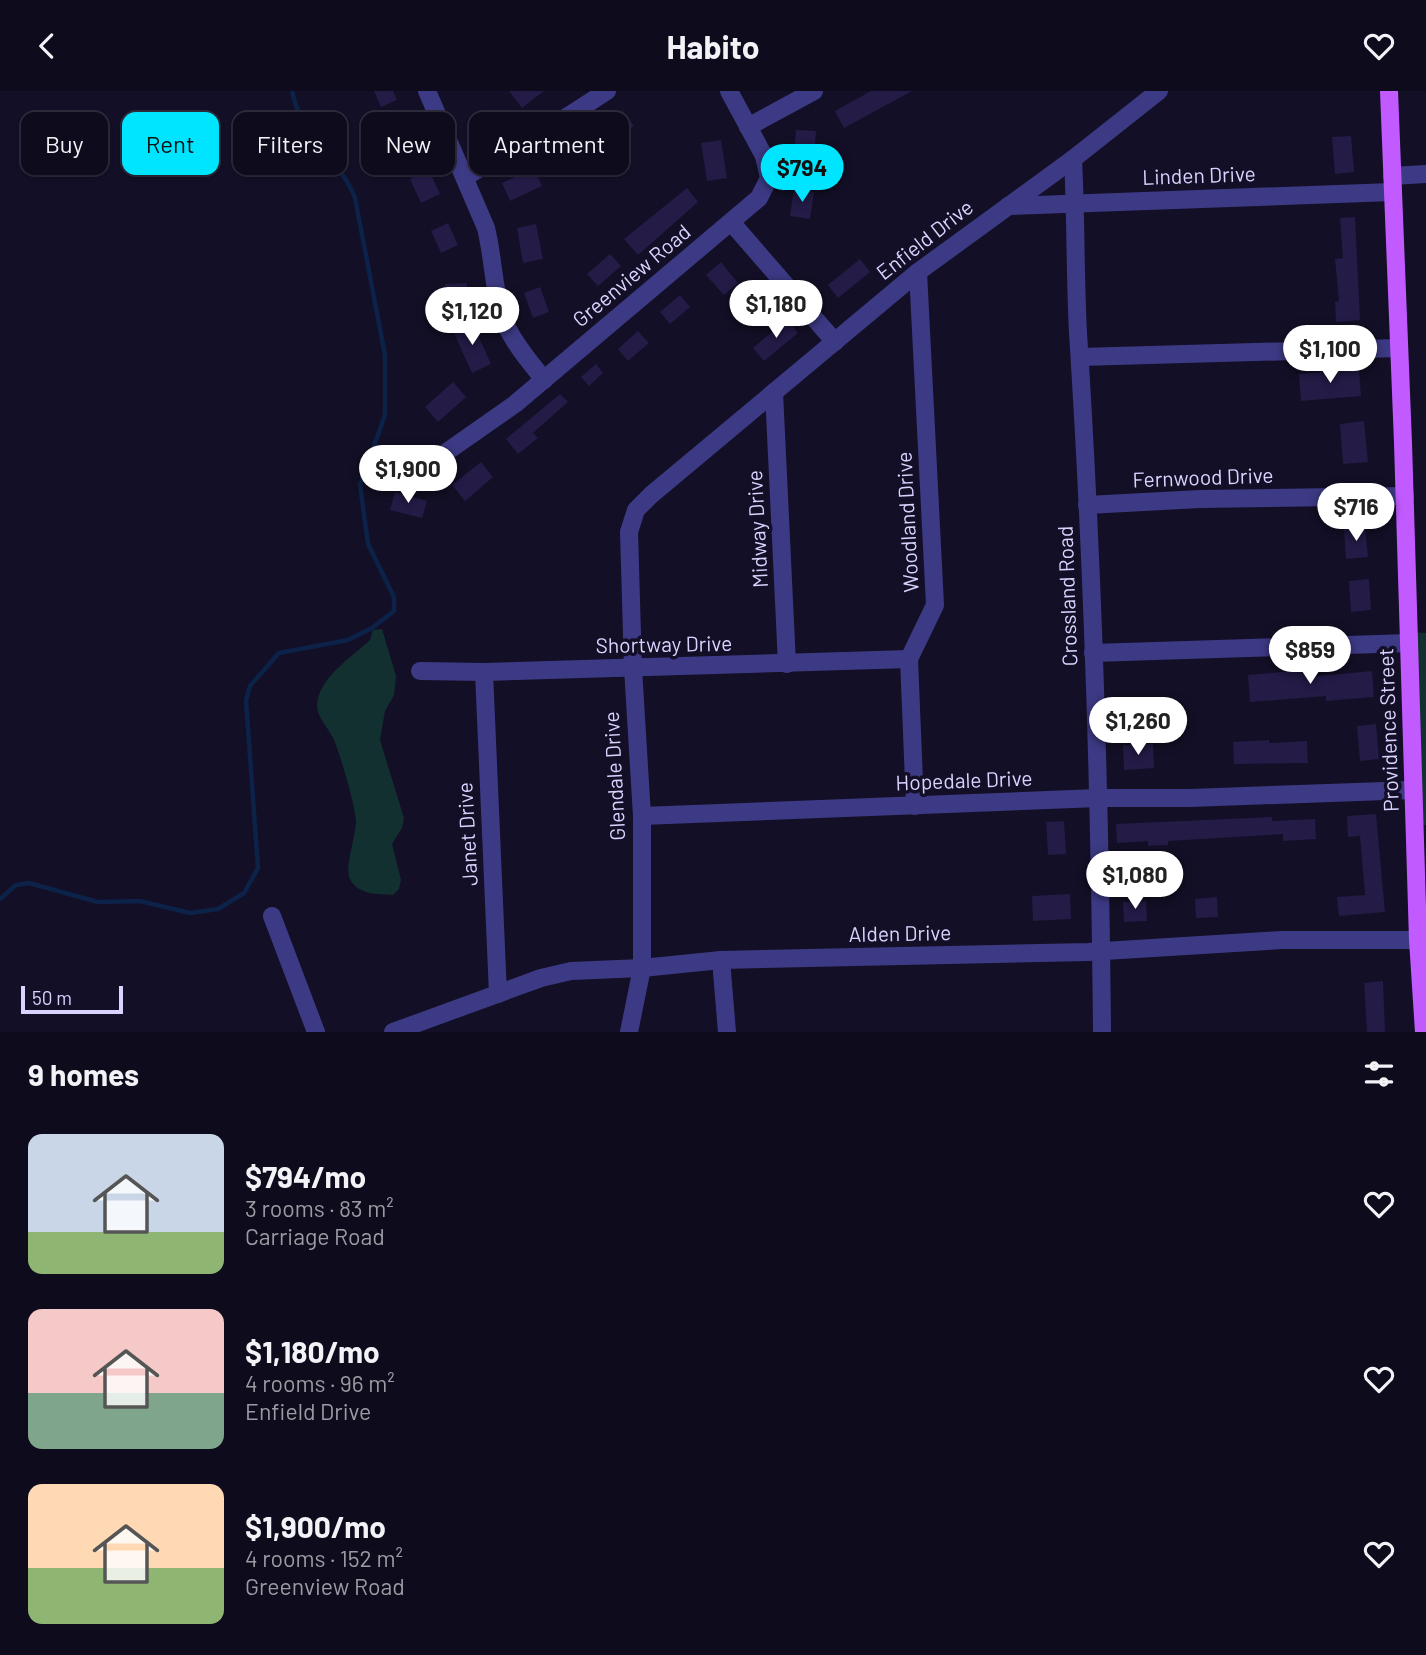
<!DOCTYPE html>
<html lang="en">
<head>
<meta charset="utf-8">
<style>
	:root { --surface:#0e0b1c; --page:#171425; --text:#f1f3f6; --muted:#9b9ba3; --line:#2e2b3b; --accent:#00e5ff }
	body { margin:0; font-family:Barlow,sans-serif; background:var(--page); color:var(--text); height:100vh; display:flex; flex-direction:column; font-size:26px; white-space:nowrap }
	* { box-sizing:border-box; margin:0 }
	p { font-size:23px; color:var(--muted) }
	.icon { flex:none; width:38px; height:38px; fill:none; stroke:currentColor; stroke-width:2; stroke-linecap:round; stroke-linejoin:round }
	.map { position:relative; height:941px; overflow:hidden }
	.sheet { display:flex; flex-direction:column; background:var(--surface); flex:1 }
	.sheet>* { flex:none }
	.hud { position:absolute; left:21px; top:21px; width:700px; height:63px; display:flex; gap:14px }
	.scale { position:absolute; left:21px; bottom:18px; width:102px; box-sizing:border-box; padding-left:7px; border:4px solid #d9d4ff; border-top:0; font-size:19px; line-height:24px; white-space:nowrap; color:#d9d4ff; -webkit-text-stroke:5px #130f26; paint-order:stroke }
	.price { position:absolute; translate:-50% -60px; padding:0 16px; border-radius:24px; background:#fff; color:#222; font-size:23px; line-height:46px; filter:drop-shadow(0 2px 4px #0008) }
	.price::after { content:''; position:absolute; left:50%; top:42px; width:21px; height:16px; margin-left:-10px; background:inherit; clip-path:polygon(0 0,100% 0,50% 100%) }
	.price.current { background:var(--accent); color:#111 }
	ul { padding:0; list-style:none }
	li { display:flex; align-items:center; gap:21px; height:175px; padding:0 28px }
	li span { display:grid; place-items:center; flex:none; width:196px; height:140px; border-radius:14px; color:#555 }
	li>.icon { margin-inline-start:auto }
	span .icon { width:84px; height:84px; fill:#fffc; stroke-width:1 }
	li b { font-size:30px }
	h2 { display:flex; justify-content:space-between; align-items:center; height:84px; padding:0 28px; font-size:30px }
	.chip { padding:0 24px; border-radius:14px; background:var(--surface); box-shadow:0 2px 5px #0004,0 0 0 2px var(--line); font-size:24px; line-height:63px }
	.chip.current { background:var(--accent); color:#111 }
	header { display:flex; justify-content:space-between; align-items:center; height:91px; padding:0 28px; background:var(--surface); font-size:32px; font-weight:700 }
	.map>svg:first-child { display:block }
</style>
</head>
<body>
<header><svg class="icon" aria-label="back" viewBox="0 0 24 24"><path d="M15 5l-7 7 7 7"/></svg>Habito<svg class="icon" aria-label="heart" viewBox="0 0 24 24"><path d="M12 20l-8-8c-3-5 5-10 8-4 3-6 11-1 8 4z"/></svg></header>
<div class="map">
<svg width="1426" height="941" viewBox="0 0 1426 941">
	<rect width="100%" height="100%" fill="#130f26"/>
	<g fill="#12302f">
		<path d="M382,538L396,585L394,604L385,620L380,649L404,727L402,737L392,753L401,789L399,798L393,804C377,803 358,804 350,788C344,778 356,745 356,730C355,714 340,662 333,647C328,636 317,627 317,614C319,586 352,566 370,549L373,539Z"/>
		<polygon points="1411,541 1426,542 1426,734 1415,734"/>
	</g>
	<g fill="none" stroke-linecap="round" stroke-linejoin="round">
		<path stroke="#0c2248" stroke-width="4.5" d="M0,808L16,794L29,792L98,811L140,810L190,822L218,818L244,802L258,777L246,609L250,595L279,562L348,549L372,537L394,520V506L368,453L360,394L385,324V264L355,107C339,66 301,47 292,0"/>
	</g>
	<g fill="#241b47">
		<polygon points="374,0 393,0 397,9 381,16"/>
		<polygon points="509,0 544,0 522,17"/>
		<polygon points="871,0 912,0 844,37 835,20"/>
		<polygon points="622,19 634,35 608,54 597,38"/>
		<polygon points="407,29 419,56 398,66 386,38"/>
		<polygon points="796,39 816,40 814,68 794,67"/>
		<polygon points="1351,45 1354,81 1335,83 1332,46"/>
		<polygon points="577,49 588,64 564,82 553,67"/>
		<polygon points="721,49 727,87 707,90 701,52"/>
		<polygon points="534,77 542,95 510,110 502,92"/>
		<polygon points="429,79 440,103 421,112 410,88"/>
		<polygon points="687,97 698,111 638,164 624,148"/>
		<polygon points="794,98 814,101 810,128 790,125"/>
		<polygon points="1355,126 1360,229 1336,231 1335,211 1339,210 1335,168 1343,167 1340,127"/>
		<polygon points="448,132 458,154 441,162 431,140"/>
		<polygon points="536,133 543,168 523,172 517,137"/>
		<polygon points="610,163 621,175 598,195 587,183"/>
		<polygon points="860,168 870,181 838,207 828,194"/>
		<polygon points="721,171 738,192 724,204 706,184"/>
		<polygon points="467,192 468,218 447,220 445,193"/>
		<polygon points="540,196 549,221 533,227 524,202"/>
		<polygon points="680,204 690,216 670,233 660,221"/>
		<polygon points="787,228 798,242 764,270 753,257"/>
		<polygon points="472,231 491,273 472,282 453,240"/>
		<polygon points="638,240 649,252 628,270 618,258"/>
		<polygon points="596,273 603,282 589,295 581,286"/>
		<polygon points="1359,278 1361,305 1301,310 1299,283"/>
		<polygon points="453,291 466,306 438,331 425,316"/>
		<polygon points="560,303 568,311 533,342 538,347 518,363 506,348"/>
		<polygon points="1364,330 1368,371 1343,373 1340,333"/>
		<polygon points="481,371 493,386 465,410 452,394"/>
		<polygon points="395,401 427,410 422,427 390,419"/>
		<polygon points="1365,437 1368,466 1346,468 1344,438"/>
		<polygon points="1369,488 1371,519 1351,521 1349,490"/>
		<polygon points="1306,579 1307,586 1372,580 1374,606 1326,610 1326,605 1250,611 1248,584"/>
		<polygon points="1376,633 1379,668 1360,670 1357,635"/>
		<polygon points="1269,649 1269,652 1307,650 1308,672 1234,673 1233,651"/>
		<polygon points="1153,653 1154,677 1124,679 1123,654"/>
		<polygon points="1376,723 1385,821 1339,825 1337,806 1365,804 1360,745 1348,746 1347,725"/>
		<polygon points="1272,726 1272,730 1315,728 1316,748 1283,750 1283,743 1168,750 1168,754 1148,755 1148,750 1117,752 1116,733"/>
		<polygon points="1064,730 1066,763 1048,764 1046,731"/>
		<polygon points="1070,803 1071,828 1033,830 1032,805"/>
		<polygon points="1217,806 1218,826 1196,827 1195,808"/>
		<polygon points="1146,810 1147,830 1124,831 1123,811"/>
		<polygon points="1383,890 1385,941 1367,941 1364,892"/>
	</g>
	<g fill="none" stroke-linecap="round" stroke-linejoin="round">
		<g stroke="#3d3a85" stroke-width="18">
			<path d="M427,0L486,137C494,169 493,204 506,234C515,254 531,272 544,289"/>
			<polyline points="748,36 814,0"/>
			<path d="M1073,68C1076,126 1075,184 1078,242C1093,475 1100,708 1102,941"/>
			<polyline points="1392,85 1426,83"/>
			<polyline points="465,86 548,38 607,0"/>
			<polyline points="1008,115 1392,101"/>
			<polyline points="731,131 835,251"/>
			<polyline points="1080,266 1399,257"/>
			<polyline points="774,301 787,573"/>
			<polyline points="428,374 515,313 759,107 769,87 764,65 729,0"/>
			<polyline points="1087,414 1200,408 1405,405"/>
			<polyline points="1093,562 1409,552"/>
			<polyline points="420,580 484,581 909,568"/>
			<polyline points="484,581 498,903"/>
			<polyline points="915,715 909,568 935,514 918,181"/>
			<polyline points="642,725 1098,707 1190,707 1413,699"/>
			<polyline points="272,825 316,941"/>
			<polyline points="721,869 727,941"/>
			<polyline points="393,941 541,887 571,880 642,877 721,869 1088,861 1282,849 1418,849"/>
			<polyline points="629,941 642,877 642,725 633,577 629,441 636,419 651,404 918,181 1073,68 1159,0"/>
		</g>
		<polyline stroke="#c25bff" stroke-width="18" points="1389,0 1403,352 1418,849 1424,941"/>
	</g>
	<g text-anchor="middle" stroke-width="7" stroke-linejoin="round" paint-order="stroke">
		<g font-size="21" fill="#d9d4ff" stroke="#130f26">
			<text transform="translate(1199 85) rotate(-2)" y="7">Linden Drive</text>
			<text transform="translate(925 149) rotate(-38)" y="7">Enfield Drive</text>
			<text transform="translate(632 185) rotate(-40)" y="7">Greenview Road</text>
			<text transform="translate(1203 387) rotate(-2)" y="7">Fernwood Drive</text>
			<text transform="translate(908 431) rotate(-93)" y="7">Woodland Drive</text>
			<text transform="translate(758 438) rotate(-93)" y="7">Midway Drive</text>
			<text transform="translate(1068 505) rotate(-92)" y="7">Crossland Road</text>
			<text transform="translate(664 554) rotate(-1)" y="7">Shortway Drive</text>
			<text transform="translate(1389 639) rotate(-92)" y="7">Providence Street</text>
			<text transform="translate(615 685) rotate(-93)" y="7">Glendale Drive</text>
			<text transform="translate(964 690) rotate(-2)" y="7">Hopedale Drive</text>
			<text transform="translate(468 743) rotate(-93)" y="7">Janet Drive</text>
			<text transform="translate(900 843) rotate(-1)" y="7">Alden Drive</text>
		</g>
	</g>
</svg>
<div class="scale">50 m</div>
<b class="price current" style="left:802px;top:113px">$794</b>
<b class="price" style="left:776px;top:249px">$1,180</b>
<b class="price" style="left:472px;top:256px">$1,120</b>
<b class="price" style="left:1330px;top:294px">$1,100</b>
<b class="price" style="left:408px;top:414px">$1,900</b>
<b class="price" style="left:1356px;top:452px">$716</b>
<b class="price" style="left:1310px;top:595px">$859</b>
<b class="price" style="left:1138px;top:666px">$1,260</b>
<b class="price" style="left:1135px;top:820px">$1,080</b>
<div class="hud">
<a class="chip">Buy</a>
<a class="chip current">Rent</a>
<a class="chip">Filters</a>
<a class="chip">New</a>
<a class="chip">Apartment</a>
</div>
</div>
<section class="sheet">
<h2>9 homes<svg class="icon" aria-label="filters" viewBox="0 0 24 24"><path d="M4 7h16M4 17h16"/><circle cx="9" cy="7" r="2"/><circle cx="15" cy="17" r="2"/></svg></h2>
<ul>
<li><span style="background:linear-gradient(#c9d6e8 70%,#8fb573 0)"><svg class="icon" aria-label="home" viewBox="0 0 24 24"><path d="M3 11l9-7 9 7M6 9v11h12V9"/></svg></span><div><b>$794/mo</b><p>3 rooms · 83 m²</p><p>Carriage Road</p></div><svg class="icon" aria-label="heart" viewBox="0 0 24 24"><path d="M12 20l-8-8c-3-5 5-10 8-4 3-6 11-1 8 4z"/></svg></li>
<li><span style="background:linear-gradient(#f6c9c9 60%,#7fa58c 0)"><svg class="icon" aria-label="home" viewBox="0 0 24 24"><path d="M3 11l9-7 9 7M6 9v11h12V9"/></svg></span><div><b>$1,180/mo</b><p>4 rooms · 96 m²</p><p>Enfield Drive</p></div><svg class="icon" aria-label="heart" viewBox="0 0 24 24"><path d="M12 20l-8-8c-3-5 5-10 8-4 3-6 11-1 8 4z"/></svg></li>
<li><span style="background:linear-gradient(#ffd9b3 60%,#8fb573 0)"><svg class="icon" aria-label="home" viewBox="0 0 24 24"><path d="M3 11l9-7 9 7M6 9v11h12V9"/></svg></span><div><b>$1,900/mo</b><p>4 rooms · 152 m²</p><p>Greenview Road</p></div><svg class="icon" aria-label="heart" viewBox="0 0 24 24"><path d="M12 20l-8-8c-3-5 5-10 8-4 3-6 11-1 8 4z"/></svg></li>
</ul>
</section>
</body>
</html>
